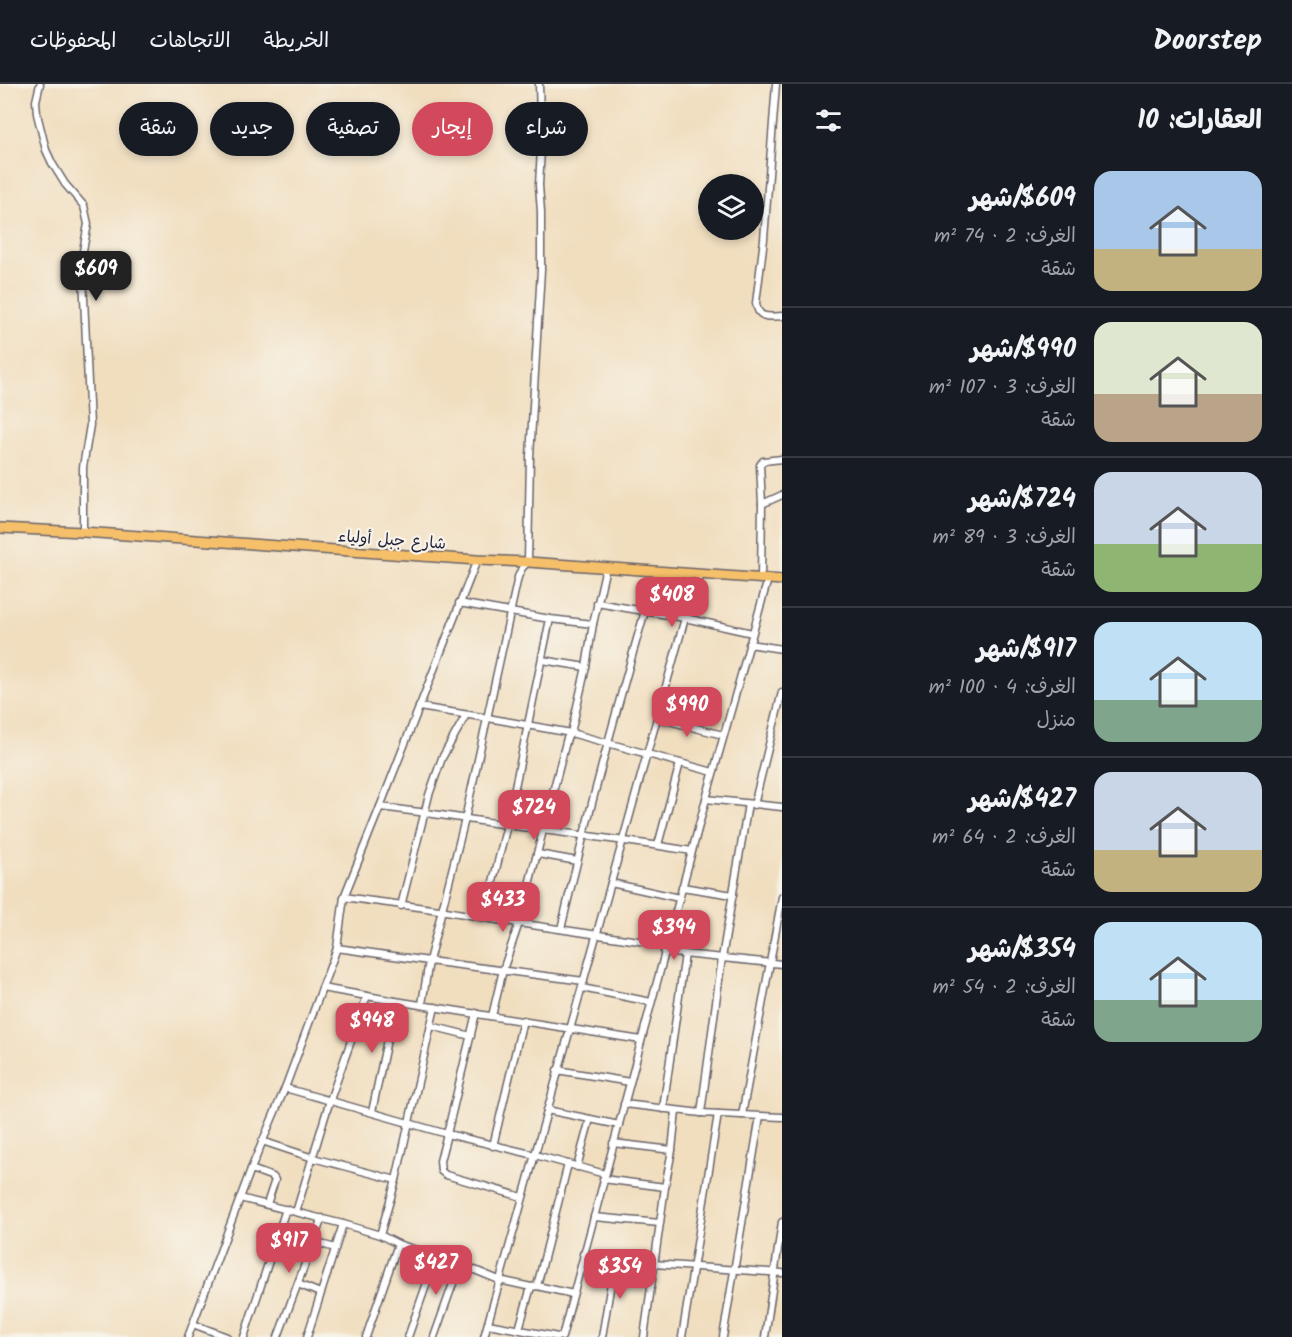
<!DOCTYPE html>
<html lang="ar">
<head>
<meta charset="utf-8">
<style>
	:root { --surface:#171b24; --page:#242831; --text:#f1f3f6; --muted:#9ea1a6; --line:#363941; --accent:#d1495b }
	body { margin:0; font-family:Kalam,"Playpen Sans Arabic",sans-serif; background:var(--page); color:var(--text); direction:rtl; height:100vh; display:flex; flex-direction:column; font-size:22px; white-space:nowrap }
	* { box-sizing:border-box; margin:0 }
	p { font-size:20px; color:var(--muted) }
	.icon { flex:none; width:33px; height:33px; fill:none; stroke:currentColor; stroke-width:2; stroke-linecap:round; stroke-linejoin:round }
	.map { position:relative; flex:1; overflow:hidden; direction:ltr }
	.sheet { display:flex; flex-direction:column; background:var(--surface); width:510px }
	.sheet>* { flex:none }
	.top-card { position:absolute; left:18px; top:18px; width:570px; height:54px; direction:rtl; display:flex; gap:12px }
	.buttons { position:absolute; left:698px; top:90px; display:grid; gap:12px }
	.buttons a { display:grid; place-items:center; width:66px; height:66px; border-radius:50%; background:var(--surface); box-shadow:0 3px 9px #0003; font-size:30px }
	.price { position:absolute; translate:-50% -51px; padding:0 14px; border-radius:12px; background:var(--accent); color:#fff; font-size:20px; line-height:39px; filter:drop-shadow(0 2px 3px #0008) }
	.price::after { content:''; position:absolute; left:50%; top:36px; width:18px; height:14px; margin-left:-9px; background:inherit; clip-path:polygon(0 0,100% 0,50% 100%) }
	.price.active { background:#222; color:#fff }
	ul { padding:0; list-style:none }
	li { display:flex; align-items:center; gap:18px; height:150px; padding:0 30px }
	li+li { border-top:2px solid var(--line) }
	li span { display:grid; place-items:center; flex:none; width:168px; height:120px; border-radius:18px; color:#555 }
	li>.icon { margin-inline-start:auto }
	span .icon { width:72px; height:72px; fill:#fffc; stroke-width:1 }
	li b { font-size:26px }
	h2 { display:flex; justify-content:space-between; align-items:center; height:72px; padding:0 30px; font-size:26px }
	.chip { padding:0 21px; border-radius:27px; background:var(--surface); box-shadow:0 3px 9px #0003; font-size:21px; line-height:54px }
	.chip.active { background:var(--accent); color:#fff }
	header { display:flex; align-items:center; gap:36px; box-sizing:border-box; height:84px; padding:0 30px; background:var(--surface); border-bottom:2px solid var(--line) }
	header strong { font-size:28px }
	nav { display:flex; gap:33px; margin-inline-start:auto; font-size:21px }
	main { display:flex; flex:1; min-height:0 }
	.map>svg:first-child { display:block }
</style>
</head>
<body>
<header>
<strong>Doorstep</strong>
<nav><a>الخريطة</a><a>الاتجاهات</a><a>المحفوظات</a></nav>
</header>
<main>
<section class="sheet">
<h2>العقارات: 10<svg class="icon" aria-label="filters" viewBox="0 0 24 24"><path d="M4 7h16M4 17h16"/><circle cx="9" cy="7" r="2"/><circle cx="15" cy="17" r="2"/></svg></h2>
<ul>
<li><span style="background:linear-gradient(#a9c7e8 65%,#c2b280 0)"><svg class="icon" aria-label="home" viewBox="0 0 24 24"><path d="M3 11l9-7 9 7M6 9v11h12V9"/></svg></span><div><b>$609/شهر</b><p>الغرف: 2 · 74 m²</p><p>شقة</p></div></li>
<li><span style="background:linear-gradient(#dfe7d0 60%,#b9a48a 0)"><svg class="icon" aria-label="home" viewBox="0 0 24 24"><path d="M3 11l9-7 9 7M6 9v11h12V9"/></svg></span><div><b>$990/شهر</b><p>الغرف: 3 · 107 m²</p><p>شقة</p></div></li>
<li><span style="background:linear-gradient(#c9d6e8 60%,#8fb573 0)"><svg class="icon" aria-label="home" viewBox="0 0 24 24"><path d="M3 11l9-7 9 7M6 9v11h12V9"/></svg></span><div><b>$724/شهر</b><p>الغرف: 3 · 89 m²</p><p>شقة</p></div></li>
<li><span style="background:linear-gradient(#bfe0f5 65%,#7fa58c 0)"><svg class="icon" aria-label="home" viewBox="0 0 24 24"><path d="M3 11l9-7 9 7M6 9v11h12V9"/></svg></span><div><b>$917/شهر</b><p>الغرف: 4 · 100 m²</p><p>منزل</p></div></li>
<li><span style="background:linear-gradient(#c9d6e8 65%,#c2b280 0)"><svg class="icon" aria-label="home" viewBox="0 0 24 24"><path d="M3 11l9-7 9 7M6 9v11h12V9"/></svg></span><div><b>$427/شهر</b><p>الغرف: 2 · 64 m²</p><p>شقة</p></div></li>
<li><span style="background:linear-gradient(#bfe0f5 65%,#7fa58c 0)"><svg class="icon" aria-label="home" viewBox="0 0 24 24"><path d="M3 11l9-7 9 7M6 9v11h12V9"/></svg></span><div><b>$354/شهر</b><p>الغرف: 2 · 54 m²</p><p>شقة</p></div></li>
</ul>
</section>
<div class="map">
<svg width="782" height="1253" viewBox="0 0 782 1253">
	<rect width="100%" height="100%" fill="#f7f3e8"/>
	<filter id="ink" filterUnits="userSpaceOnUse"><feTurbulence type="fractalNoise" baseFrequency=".0167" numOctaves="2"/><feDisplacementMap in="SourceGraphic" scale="12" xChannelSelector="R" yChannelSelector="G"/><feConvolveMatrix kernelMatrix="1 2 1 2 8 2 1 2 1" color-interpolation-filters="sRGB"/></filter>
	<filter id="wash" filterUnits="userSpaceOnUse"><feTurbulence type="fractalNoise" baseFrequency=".008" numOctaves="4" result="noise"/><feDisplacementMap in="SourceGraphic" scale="24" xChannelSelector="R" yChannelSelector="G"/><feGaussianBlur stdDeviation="1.35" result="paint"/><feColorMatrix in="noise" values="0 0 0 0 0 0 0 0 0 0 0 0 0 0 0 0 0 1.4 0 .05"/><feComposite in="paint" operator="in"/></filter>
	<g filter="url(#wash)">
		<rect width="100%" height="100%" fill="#f1debf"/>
	</g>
	<g filter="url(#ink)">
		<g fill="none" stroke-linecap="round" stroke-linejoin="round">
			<g stroke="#6a6469" stroke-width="9">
				<g id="minor">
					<polyline points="40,0 36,17 37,30 46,66 52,79 65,100 84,122 88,140 82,172 90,341 83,383 83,448"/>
					<path d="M776,0L764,155L756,219C758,235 768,233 782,232"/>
					<polyline points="762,420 782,411"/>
					<polyline points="761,495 762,420 760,381 763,377 782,375"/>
					<polyline points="459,519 550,535 593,540"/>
					<polyline points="597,519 685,534 752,549"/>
					<polyline points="749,560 782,565"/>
					<polyline points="542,576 586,583"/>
					<polyline points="419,623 488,634 571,649 713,688"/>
					<polyline points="657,634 723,651"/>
					<polyline points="706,715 782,723"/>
					<polyline points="754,721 782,608"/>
					<path d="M380,723C423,728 466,735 508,741C570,750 631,757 692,767"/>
					<polyline points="658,761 680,679"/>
					<polyline points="538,770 577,777"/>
					<polyline points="611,799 679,814"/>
					<polyline points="682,803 733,811"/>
					<path d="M344,813C390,820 438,824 484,834L666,861"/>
					<polyline points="401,822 429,711 442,674 466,631"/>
					<polyline points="484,834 507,741 550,535"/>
					<path d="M561,845C586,738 614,633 645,527"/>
					<polyline points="337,864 429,877 584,897"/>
					<polyline points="664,868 782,880"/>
					<polyline points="322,904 395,917 641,956"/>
					<polyline points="582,904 651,918"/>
					<polyline points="422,920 429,877 465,735 518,493 522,484 528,478 530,373 541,186 541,128 539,101 541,65 539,0"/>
					<polyline points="476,929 447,1050 440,1077 441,1087 446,1091 522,1113"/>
					<polyline points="492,932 503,886 519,839 567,654 571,649 586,583 593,540 606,483"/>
					<polyline points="431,942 471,952"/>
					<polyline points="557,986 630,998"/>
					<polyline points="285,1004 447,1050 535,1071 605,1090"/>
					<polyline points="624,1020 701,1029 782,1033"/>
					<polyline points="663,1025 685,870"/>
					<polyline points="547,1026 619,1041"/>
					<polyline points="372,1028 395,917"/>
					<polyline points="701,1029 722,874 748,720"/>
					<polyline points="742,1031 782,813"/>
					<polyline points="262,1057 313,1074 396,1096"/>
					<polyline points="613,1059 672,1066"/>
					<polyline points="493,1062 523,936"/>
					<polyline points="577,1083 590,1035"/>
					<polyline points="251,1085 273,1093 275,1096 267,1120"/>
					<polyline points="603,1095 665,1103"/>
					<polyline points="240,1114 343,1140 380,1151 398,1160 460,1180 499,1196 531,1203 537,1202 573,1210"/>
					<polyline points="296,1128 330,1016 367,912"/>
					<polyline points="594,1133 660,1139"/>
					<polyline points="380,1151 396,1096 435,923"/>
					<polyline points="314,1158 335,1164"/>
					<polyline points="583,1170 615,1175 654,1180 782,1189"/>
					<polyline points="298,1200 320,1209"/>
					<polyline points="537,1202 568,1080"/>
					<polyline points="193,1240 227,1253"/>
					<polyline points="488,1240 558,1253"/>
					<polyline points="519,1245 531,1203"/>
					<polyline points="188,1253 251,1085 285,1004 337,864 344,813 380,723 477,476"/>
					<polyline points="244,1253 286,1125"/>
					<polyline points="278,1253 322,1134"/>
					<polyline points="307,1253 343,1140"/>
					<polyline points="366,1253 398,1160"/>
					<polyline points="408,1253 436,1173"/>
					<polyline points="434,1253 460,1180"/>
					<polyline points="484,1253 685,534 701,490"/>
					<polyline points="562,1253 706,715 768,495"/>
					<polyline points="602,1253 615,1175"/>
					<polyline points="644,1253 665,1103 672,1066 676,1027"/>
					<polyline points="682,1253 718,1030"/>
					<polyline points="723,1253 760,1032"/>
					<polyline points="765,1253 782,1138"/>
				</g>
			</g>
			<g stroke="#6a6469" stroke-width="12">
				<polyline id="highway" points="0,444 83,448 477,476 528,478 782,496"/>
			</g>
			<use href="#minor" stroke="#fff" stroke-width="6"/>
			<use href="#highway" stroke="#f6c06b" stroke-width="9"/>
		</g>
	</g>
	<g text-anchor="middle" stroke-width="4.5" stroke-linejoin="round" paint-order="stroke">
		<g font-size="16" fill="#22223b" stroke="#f7f3e8">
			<text transform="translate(392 455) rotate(4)" y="6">شارع جبل أولياء</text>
		</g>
	</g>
</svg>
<div class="buttons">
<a><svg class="icon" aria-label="layers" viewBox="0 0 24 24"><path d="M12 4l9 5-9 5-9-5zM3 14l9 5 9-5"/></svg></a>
</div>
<b class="price active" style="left:96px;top:218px">$609</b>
<b class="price" style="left:672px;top:544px">$408</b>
<b class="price" style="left:687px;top:654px">$990</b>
<b class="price" style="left:534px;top:757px">$724</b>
<b class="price" style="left:503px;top:849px">$433</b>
<b class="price" style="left:674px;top:877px">$394</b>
<b class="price" style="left:372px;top:970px">$948</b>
<b class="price" style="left:289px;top:1190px">$917</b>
<b class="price" style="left:436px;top:1212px">$427</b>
<b class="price" style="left:620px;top:1216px">$354</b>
<div class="top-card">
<a class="chip">شراء</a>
<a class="chip active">إيجار</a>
<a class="chip">تصفية</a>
<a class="chip">جديد</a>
<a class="chip">شقة</a>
</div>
</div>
</main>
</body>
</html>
